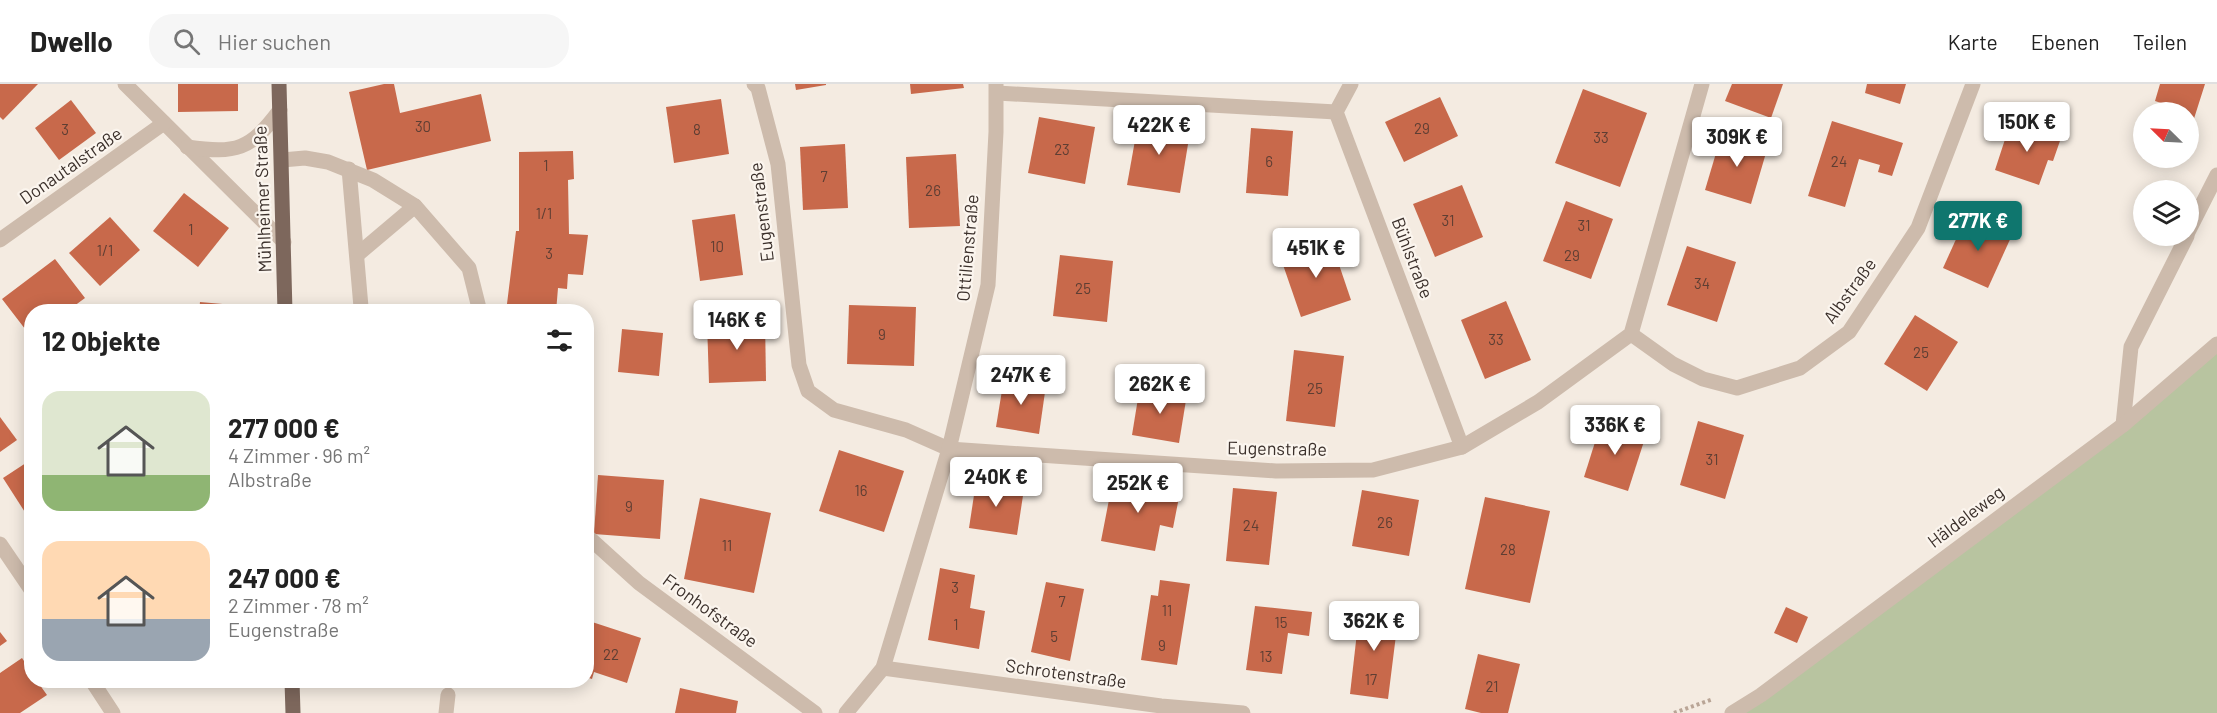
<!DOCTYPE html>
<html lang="de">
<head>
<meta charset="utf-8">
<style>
	:root { --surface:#fff; --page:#f6f6f6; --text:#222; --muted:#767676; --line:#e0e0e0; --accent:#0f766e }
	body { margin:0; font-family:Barlow,sans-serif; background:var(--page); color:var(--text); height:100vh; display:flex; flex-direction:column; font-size:22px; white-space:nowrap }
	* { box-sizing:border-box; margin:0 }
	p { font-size:20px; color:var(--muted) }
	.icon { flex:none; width:33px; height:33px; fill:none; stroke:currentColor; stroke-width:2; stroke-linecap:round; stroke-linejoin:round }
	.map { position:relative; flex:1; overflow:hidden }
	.panel { position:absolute; left:24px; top:220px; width:570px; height:384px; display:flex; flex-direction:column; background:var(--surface); border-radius:24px; box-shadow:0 3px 15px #0003 }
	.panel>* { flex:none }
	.needle { width:39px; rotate:294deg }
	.controls { position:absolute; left:2133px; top:18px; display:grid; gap:12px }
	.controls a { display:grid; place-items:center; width:66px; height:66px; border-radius:50%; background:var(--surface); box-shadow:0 3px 15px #0003; font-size:30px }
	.price { position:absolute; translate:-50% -51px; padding:0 14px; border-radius:6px; background:#fff; color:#222; font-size:20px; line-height:39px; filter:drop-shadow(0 2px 3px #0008) }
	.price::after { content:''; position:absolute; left:50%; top:36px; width:18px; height:14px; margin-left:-9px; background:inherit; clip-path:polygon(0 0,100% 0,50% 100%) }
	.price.on { background:var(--accent); color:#fff }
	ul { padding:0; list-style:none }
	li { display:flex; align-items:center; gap:18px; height:150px; padding:0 18px }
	li span { display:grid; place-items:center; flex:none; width:168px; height:120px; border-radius:18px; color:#555 }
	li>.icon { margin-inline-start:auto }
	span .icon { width:72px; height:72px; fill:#fffc; stroke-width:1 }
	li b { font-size:26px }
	h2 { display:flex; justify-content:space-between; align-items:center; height:72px; padding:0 18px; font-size:26px }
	header { display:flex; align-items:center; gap:36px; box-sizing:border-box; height:84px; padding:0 30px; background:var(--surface); border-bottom:2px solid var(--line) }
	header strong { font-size:28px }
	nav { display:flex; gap:33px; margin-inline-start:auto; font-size:21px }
	.search { width:420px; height:54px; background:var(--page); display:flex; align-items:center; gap:15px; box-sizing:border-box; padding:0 21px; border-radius:24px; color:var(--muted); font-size:22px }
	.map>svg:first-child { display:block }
</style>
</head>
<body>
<header>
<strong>Dwello</strong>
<div class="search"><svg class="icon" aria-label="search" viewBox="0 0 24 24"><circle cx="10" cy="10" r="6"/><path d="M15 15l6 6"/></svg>Hier suchen</div>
<nav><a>Karte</a><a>Ebenen</a><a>Teilen</a></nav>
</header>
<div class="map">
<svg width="2217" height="629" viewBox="0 0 2217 629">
	<rect width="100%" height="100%" fill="#f4ebe1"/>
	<polygon fill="#b8c4a0" points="2217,260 2217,629 1732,629 1761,611"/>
	<g fill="#c8694b">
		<polygon points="0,0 38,0 3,36 0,33"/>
		<polygon points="178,0 238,0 238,27 178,28"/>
		<polygon points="384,0 394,0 400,29 481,10 491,57 367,86 349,8"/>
		<polygon points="795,0 826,0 826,1 796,6"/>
		<polygon points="910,0 963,0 964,4 911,10"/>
		<polygon points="1732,0 1783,0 1771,34 1725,17"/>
		<polygon points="1867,0 1906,0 1900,20 1865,9"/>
		<polygon points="2160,0 2205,0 2191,44 2188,43 2188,28 2158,28 2161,19 2155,17"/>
		<polygon points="1583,5 1647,29 1620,103 1555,79"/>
		<polygon points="1440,13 1458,52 1404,78 1385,38"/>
		<polygon points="721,15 729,70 674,79 666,23"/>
		<polygon points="71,16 96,49 59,76 35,44"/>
		<polygon points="1039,33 1095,43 1085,100 1028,89"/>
		<polygon points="1139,34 1191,42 1180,109 1127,101"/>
		<polygon points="1832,37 1903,59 1892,92 1878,88 1880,81 1859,75 1845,123 1808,112"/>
		<polygon points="2011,37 2061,54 2053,77 2048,76 2039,101 1995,86"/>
		<polygon points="1251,44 1293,47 1288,112 1246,109"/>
		<polygon points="1722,49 1768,62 1751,120 1705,106"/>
		<polygon points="845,60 848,124 803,126 800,63"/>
		<polygon points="573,67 574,95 568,96 569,150 588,151 583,191 568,190 567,205 558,204 556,228 506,228 516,147 519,147 519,68"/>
		<polygon points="956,70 960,142 909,144 906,73"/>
		<polygon points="1462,101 1483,153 1435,173 1413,120"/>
		<polygon points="184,109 229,144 198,183 153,147"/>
		<polygon points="1566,117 1613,135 1591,195 1543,177"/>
		<polygon points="735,130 743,191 700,197 692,136"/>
		<polygon points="1967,131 2012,151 1988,204 1943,184"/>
		<polygon points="110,133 140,166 100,202 69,169"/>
		<polygon points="1331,157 1351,216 1301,233 1281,175"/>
		<polygon points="1687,162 1736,178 1717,238 1667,221"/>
		<polygon points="1060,171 1113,177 1107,238 1053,232"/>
		<polygon points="55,175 85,214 66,228 32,228 32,254 2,215"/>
		<polygon points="1506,217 1531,276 1485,295 1461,236"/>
		<polygon points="200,218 245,222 244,228 199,228"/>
		<polygon points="849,221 916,223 914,282 847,280"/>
		<polygon points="1915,231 1958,258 1927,307 1884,280"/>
		<polygon points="765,236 766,297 709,299 707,238"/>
		<polygon points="622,245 663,249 659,292 618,288"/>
		<polygon points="1294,266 1344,272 1335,343 1286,337"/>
		<polygon points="1004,294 1046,301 1039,350 996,343"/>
		<polygon points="1140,302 1187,310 1179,359 1132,351"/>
		<polygon points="586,306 594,308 587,334 586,334"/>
		<polygon points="0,333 17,356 0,368"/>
		<polygon points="1602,336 1646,351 1628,407 1584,393"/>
		<polygon points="1698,337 1744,351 1725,415 1680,401"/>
		<polygon points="839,366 904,387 884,448 819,427"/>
		<polygon points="32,375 32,435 30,436 3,394"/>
		<polygon points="598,391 664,396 660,455 594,450"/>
		<polygon points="1113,395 1180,408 1173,444 1160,441 1155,467 1101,457"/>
		<polygon points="976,398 1024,405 1017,451 969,444"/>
		<polygon points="1233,404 1277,408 1269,481 1226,477"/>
		<polygon points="1362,406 1419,416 1409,472 1352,462"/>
		<polygon points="1485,413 1550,427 1530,519 1465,505"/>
		<polygon points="700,414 771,429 754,509 684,495"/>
		<polygon points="940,484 975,491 970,524 985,527 979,565 928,556"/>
		<polygon points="1160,496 1190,500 1177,581 1141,576 1151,511 1158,512"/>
		<polygon points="1046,498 1084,505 1070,577 1031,568"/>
		<polygon points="1255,522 1312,528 1309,552 1288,549 1282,590 1246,586"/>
		<polygon points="1360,522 1399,527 1388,615 1350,610"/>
		<polygon points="1786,523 1808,533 1797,559 1774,549"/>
		<polygon points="586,536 641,554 627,599 594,588 592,595 586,593"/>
		<polygon points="0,548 7,557 0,562"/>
		<polygon points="1478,570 1520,580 1508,629 1481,629 1465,625"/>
		<polygon points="22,574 32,589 32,597 37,597 47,611 20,629 0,629 0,589"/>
		<polygon points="680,604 738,617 736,629 675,629"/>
	</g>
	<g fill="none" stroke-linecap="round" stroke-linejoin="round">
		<polyline stroke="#b9a596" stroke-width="4" stroke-dasharray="3 3" stroke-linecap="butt" points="1674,629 1713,615"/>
		<g stroke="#cdbbac" stroke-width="15">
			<polyline points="125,0 284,158"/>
			<polyline points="754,0 758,4 778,80 799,281 808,307 834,326 906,346 949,365 1276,387 1373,386 1462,363 1538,318 1631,250 1702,0"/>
			<polyline points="1351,0 1336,28 1462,363"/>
			<polyline points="997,9 1336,28"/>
			<path d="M187,63C237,70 250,66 280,26"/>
			<polyline points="282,76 305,74 328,78 373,96 415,122 469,184 480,228"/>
			<polyline points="349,85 361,223"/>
			<polyline points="2188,148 2217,91"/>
			<polyline points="0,156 164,39"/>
			<polyline points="357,171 415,122"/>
			<polyline points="1631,250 1673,280 1703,295 1737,304 1800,284 1849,248 1918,144 1973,0"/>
			<polyline points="2123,341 2131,263 2187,152"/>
			<polyline points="586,451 639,499 815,629"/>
			<polyline points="0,460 32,507"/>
			<polyline points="883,584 1161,622 1243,629"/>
			<polyline points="92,597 113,629"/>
			<polyline points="446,629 448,611"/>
			<polyline points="846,629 883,584 949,365 988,201 996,48 996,0"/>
			<polyline points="1732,629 1761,611 2123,341 2217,260"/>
		</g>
		<g stroke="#7d675c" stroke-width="15">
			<polyline points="279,0 285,228"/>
			<polyline points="292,597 293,629"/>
		</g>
	</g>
	<g text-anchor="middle" stroke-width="4.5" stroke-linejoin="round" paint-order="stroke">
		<g font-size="15" fill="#5e3e33">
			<text x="423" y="48">30</text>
			<text x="1422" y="50">29</text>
			<text x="65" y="51">3</text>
			<text x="697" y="51">8</text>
			<text x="1601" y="59">33</text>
			<text x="1062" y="71">23</text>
			<text x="1269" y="83">6</text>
			<text x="1839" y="83">24</text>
			<text x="546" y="87">1</text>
			<text x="824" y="98">7</text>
			<text x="933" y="112">26</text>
			<text x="544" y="135">1/1</text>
			<text x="1448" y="142">31</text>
			<text x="1584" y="147">31</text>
			<text x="191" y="151">1</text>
			<text x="717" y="168">10</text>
			<text x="105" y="172">1/1</text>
			<text x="549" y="175">3</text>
			<text x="1572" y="177">29</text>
			<text x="1702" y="205">34</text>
			<text x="1083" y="210">25</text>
			<text x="882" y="256">9</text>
			<text x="1496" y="261">33</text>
			<text x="1921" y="274">25</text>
			<text x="1315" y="310">25</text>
			<text x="1712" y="381">31</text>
			<text x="861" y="412">16</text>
			<text x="629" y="428">9</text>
			<text x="1385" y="444">26</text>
			<text x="1251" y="447">24</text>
			<text x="727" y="467">11</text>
			<text x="1508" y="471">28</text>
			<text x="955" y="509">3</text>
			<text x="1062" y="523">7</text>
			<text x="1167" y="532">11</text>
			<text x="1281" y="544">15</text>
			<text x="956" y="546">1</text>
			<text x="1054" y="558">5</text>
			<text x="1162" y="567">9</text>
			<text x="611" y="576">22</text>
			<text x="1266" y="578">13</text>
			<text x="1371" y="601">17</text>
			<text x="1492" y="608">21</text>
		</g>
		<g font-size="18" fill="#3b302b" stroke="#fbf5ee">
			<text transform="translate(71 82) rotate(-35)" y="6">Donautalstraße</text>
			<text transform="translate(263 115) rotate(-92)" y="6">Mühlheimer Straße</text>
			<text transform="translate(762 128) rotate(-97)" y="6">Eugenstraße</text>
			<text transform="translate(968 164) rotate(-85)" y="6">Ottilienstraße</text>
			<text transform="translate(1412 174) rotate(69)" y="6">Bühlstraße</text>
			<text transform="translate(1850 207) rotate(-54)" y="6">Albstraße</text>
			<text transform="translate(1277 365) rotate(1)" y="6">Eugenstraße</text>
			<text transform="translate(1966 433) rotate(-37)" y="6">Häldeleweg</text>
			<text transform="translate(710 527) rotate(36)" y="6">Fronhofstraße</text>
			<text transform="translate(1066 590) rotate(8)" y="6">Schrotenstraße</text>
		</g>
	</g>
</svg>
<div class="controls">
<a><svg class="needle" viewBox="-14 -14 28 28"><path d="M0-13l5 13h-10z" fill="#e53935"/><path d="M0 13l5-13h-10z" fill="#767676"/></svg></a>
<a><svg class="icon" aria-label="layers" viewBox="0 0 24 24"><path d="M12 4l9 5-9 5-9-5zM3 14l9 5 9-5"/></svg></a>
</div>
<b class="price" style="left:2027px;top:69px">150K €</b>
<b class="price" style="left:1159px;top:72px">422K €</b>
<b class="price" style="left:1737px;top:84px">309K €</b>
<b class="price on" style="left:1978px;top:168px">277K €</b>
<b class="price" style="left:1316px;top:195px">451K €</b>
<b class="price" style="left:737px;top:267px">146K €</b>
<b class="price" style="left:1021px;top:322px">247K €</b>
<b class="price" style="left:1160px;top:331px">262K €</b>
<b class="price" style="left:1615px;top:372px">336K €</b>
<b class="price" style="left:996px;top:424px">240K €</b>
<b class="price" style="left:1138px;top:430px">252K €</b>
<b class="price" style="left:1374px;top:568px">362K €</b>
<section class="panel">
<h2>12 Objekte<svg class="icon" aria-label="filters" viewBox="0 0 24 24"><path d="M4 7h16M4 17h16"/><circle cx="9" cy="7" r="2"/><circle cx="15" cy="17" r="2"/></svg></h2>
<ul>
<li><span style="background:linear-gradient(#dfe7d0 70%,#8fb573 0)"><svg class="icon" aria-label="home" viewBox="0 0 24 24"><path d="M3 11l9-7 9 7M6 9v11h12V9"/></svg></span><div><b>277 000 €</b><p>4 Zimmer · 96 m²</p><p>Albstraße</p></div></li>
<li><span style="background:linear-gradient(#ffd9b3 65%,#9aa5b1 0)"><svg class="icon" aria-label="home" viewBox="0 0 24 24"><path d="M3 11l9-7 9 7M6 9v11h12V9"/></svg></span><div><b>247 000 €</b><p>2 Zimmer · 78 m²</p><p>Eugenstraße</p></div></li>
</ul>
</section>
</div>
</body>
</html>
